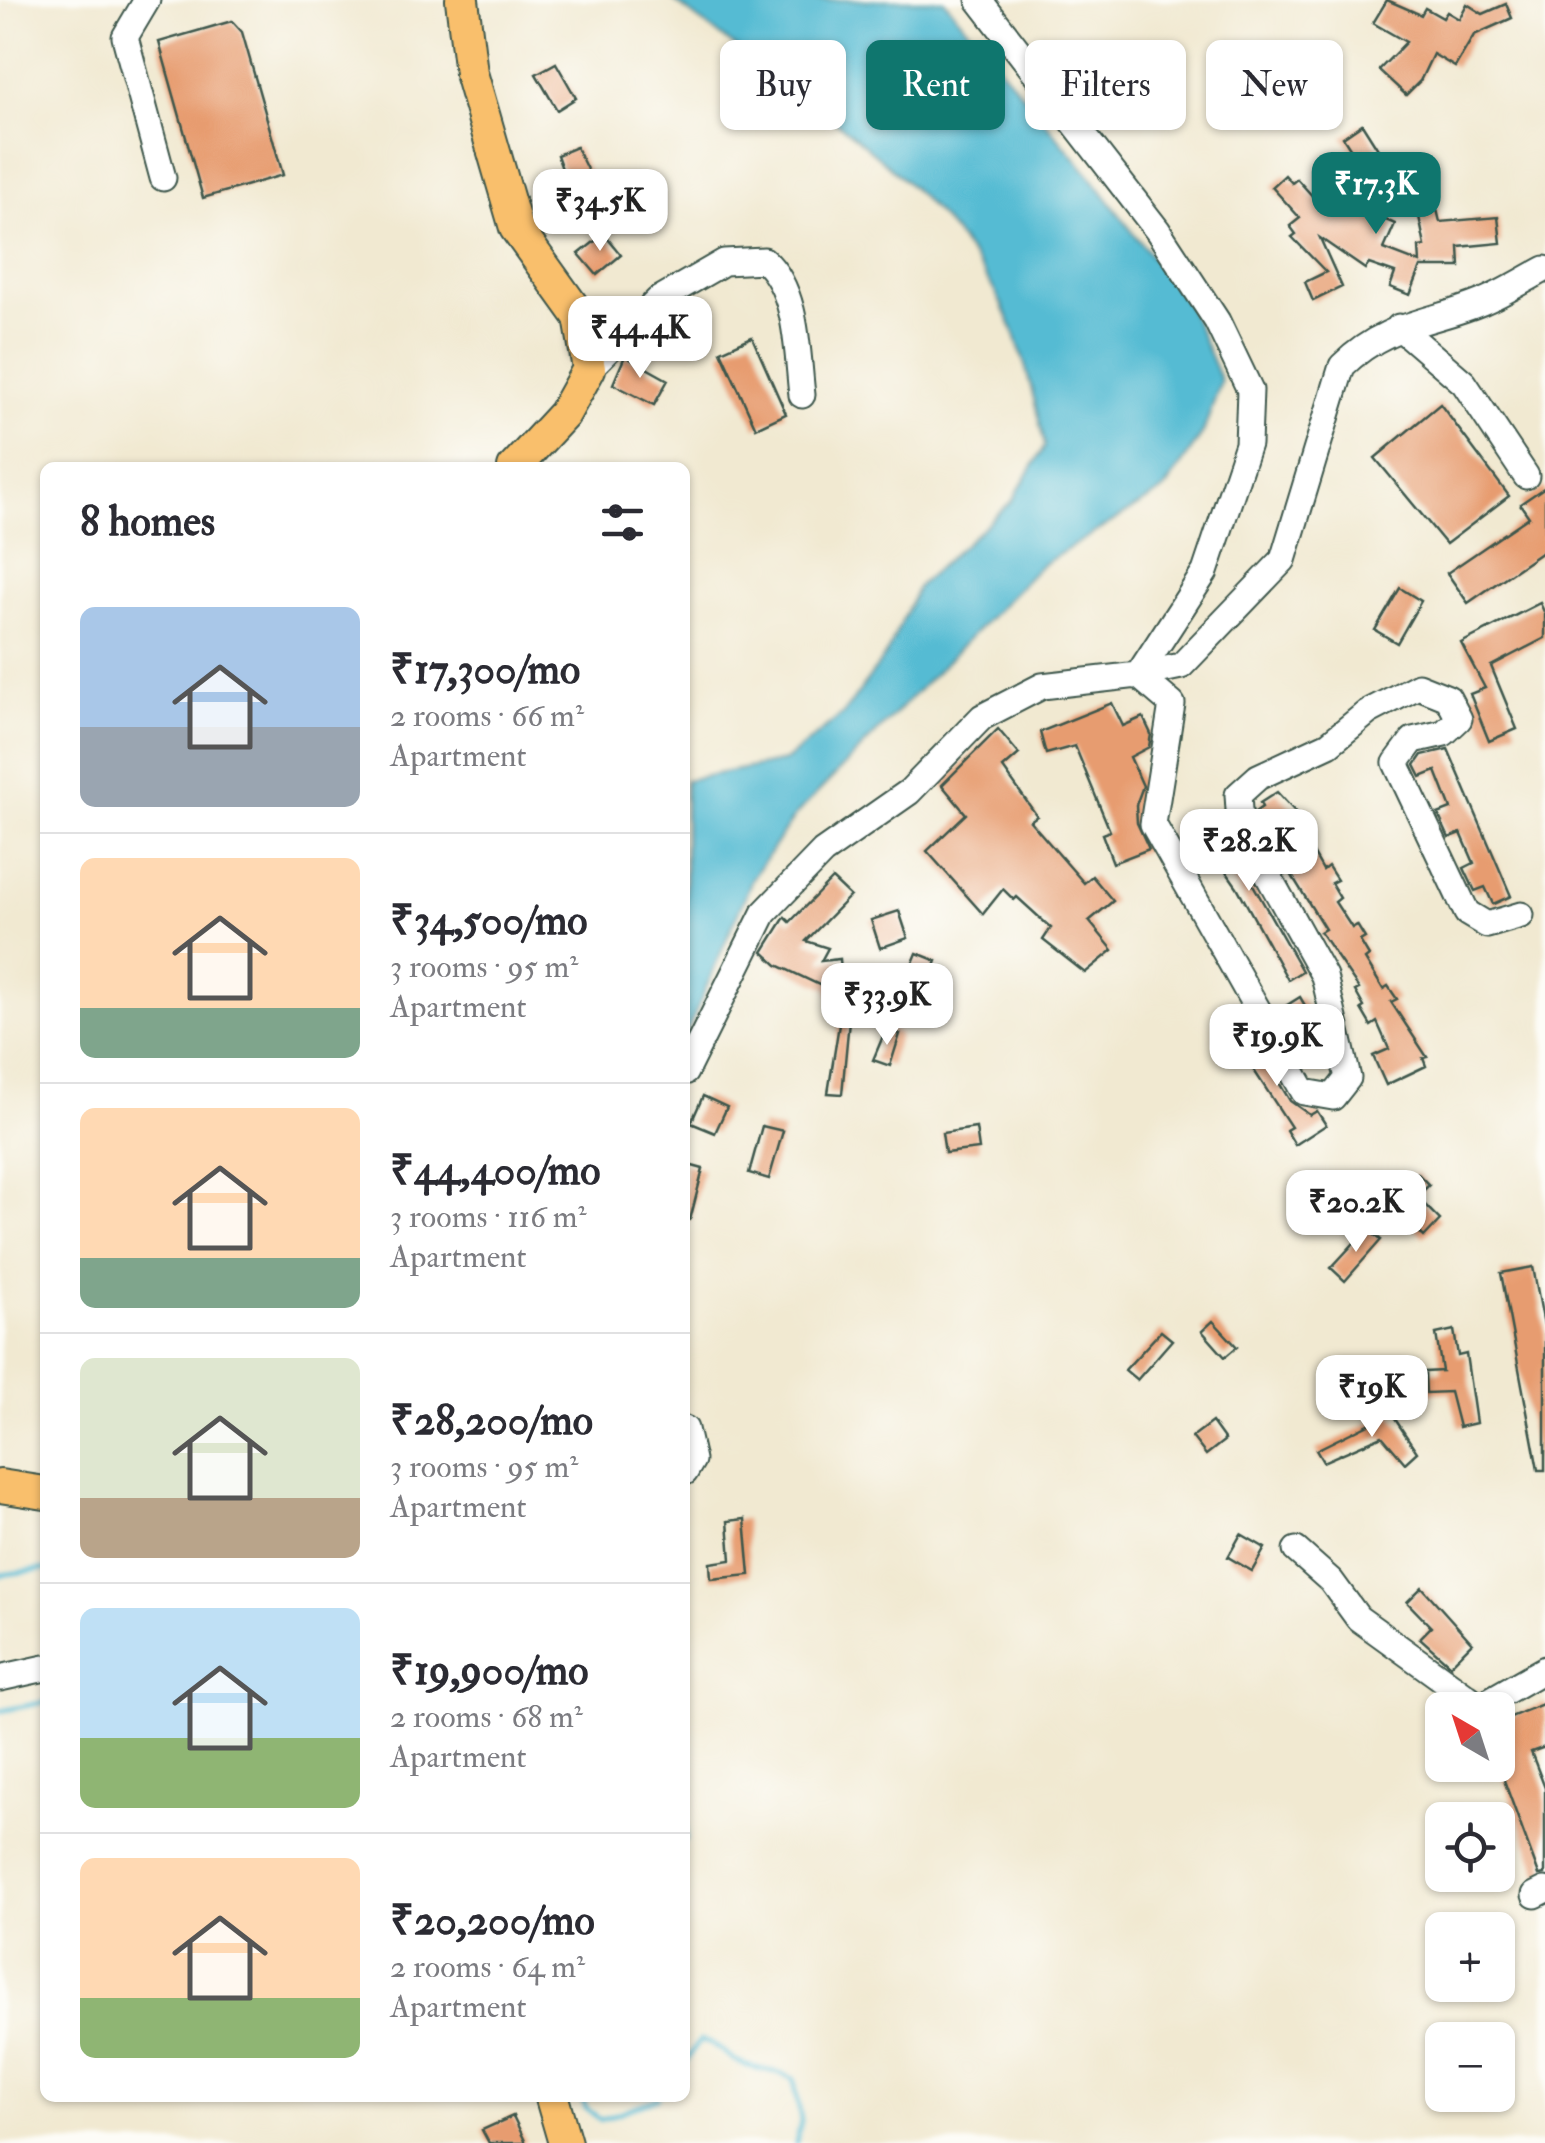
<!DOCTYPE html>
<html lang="en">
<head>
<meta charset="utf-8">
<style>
	:root { --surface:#fff; --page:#f7f7f7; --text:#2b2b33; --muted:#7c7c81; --line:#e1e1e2; --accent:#0f766e }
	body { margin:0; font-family:"IM FELL Double Pica",serif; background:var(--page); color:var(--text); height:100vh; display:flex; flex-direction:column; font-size:38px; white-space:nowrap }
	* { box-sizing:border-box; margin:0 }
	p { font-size:32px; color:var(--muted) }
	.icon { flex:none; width:55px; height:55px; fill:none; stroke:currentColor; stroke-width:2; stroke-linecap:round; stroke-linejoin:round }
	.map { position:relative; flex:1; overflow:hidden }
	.panel { position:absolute; left:40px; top:462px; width:650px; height:1640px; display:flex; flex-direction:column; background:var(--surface); border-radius:15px; box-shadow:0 2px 8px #0004 }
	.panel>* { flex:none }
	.guide { position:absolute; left:720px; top:40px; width:675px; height:90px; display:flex; gap:20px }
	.needle { width:65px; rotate:321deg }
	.fabs { position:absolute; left:1425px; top:1692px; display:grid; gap:20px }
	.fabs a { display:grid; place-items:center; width:90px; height:90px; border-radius:15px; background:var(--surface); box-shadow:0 2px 8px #0004; font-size:50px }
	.price { position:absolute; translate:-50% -85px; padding:0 22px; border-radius:20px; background:#fff; color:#222; font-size:32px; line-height:65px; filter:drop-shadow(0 2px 5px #0008) }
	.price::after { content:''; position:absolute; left:50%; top:60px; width:30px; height:22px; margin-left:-15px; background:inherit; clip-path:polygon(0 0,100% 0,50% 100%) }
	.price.selected { background:var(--accent); color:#fff }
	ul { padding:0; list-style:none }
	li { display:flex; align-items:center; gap:30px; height:250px; padding:0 40px }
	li+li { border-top:2px solid var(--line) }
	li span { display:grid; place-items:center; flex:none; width:280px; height:200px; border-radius:15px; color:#555 }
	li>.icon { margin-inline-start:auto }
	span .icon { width:120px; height:120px; fill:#fffc; stroke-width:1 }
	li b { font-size:42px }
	h2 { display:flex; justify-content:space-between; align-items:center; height:120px; padding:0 40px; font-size:42px }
	.pill { padding:0 35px; border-radius:15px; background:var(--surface); box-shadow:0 2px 8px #0004; font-size:35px; line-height:90px }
	.pill.selected { background:var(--accent); color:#fff }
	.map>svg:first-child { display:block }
</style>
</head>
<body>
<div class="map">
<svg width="1545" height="2143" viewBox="0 0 1545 2143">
	<rect width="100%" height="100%" fill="#fdfcf7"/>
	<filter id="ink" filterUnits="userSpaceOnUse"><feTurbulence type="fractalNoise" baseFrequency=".01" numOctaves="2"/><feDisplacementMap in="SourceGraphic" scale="20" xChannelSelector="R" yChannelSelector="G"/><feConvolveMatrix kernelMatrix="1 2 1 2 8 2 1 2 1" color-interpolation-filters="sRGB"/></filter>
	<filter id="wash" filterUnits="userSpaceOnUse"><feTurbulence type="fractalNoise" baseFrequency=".0048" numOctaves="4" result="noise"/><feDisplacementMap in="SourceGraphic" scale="40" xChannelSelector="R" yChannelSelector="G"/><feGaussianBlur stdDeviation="2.25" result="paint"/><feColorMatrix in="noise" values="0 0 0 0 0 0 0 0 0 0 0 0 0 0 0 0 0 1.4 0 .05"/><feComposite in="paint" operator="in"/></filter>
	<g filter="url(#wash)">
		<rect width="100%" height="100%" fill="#f1e9d1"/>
		<path fill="#55bbd3" stroke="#3a7c84" stroke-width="2.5" d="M673,0H944L1091,177L1188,305L1221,381L1203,433L1164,490L1040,566L794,817L753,877L685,1037V780L785,761L843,714L887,653L918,586L1012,501L1045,446C1035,403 1025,355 1007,315C945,181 785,88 673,0Z"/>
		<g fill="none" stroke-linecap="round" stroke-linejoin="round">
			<g stroke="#55bbd3" stroke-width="5">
				<polyline points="0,1575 45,1569"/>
				<polyline points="685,1644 685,1646"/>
				<polyline points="0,1711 45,1702"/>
				<polyline points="685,1823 685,1839"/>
				<path d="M685,2063L700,2040C719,2044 728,2059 744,2065C762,2070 777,2071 794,2079L801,2121L796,2143"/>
				<polyline points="582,2098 586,2109 600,2120 658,2098"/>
			</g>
		</g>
		<g id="blocks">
			<g fill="#e79c70">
				<polygon points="1387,0 1421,15 1425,8 1443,18 1447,12 1459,19 1467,4 1483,14 1506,4 1512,18 1474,35 1455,67 1433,54 1420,81 1406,95 1379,70 1406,42 1373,23"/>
				<polygon points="232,21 242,32 283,175 203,198 159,42"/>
				<polygon points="1256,55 1269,72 1234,99 1220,82"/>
				<polygon points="556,63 576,98 557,110 536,74"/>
				<polygon points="1133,73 1144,104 1124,111 1113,81"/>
				<polygon points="1362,124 1395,176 1376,188 1343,137"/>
				<polygon points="576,147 604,204 578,214 557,155"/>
				<polygon points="1285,175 1292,183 1297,179 1316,200 1320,191 1395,224 1384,249 1420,263 1419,247 1425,246 1416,202 1434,197 1440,222 1498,217 1501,243 1459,247 1460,267 1421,267 1410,295 1390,287 1395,273 1369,264 1365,269 1320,238 1342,287 1313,301 1305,282 1326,272 1292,237 1296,234 1290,226 1300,218 1272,187"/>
				<polygon points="604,234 621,255 597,275 579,254"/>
				<polygon points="752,337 786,414 756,428 721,351"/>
				<polygon points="625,356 668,380 654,405 613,384"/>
				<polygon points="1440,404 1509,496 1446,544 1375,458"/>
				<polygon points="1545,487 1545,550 1468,603 1447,573 1529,517 1520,504"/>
				<polygon points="1400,588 1421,601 1397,643 1375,630"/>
				<polygon points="1540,603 1545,614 1545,638 1491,666 1517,729 1489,741 1470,694 1485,688 1461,643"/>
				<polygon points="1112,703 1123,726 1143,717 1151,734 1149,747 1130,757 1143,786 1136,805 1137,823 1149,849 1113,863 1102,834 1110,831 1075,746 1046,754 1040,732"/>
				<polygon points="998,729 1019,754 1003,768 1037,816 1030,821 1084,883 1092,876 1113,901 1089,921 1113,950 1085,973 1043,940 1051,928 1017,897 1014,900 1003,889 983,914 927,851 966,814 942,785"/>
				<polygon points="1448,749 1511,896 1493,904 1485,887 1475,891 1464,868 1474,863 1461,833 1449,838 1438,814 1451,809 1436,771 1421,777 1415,765 1422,755"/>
				<polygon points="1277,792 1300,817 1295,821 1323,870 1328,866 1337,880 1331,883 1340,898 1335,902 1352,928 1357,925 1365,938 1360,941 1369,956 1365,959 1383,989 1388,986 1397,999 1391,1002 1427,1057 1423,1058 1426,1066 1386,1085 1373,1056 1389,1049 1377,1022 1371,1026 1361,1009 1364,1007 1355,991 1359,989 1320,932 1325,929 1291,874 1299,870 1297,865 1282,839 1275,843 1255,812 1262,807 1260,803"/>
				<polygon points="1212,818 1216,824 1224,823 1234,851 1302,971 1288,980 1237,887 1200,834 1199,826"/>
				<polygon points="832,879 850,896 806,941 828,948 821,961 840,959 843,994 829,996 828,989 777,965 763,952 785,917 790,922"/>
				<polygon points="899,911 908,938 880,948 871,920"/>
				<polygon points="917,953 937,961 928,985 907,977"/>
				<polygon points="1300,997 1320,1031 1316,1034 1321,1042 1308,1050 1282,1017 1281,1009"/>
				<polygon points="840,1018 849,1020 842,1094 828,1093"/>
				<polygon points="1243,1023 1290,1101 1310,1115 1317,1111 1326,1125 1295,1145 1286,1130 1291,1127 1229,1032"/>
				<polygon points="886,1029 900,1034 890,1066 873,1060"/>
				<polygon points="703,1096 727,1107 715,1133 691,1123"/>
				<polygon points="762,1126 783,1131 769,1179 749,1173"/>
				<polygon points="976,1128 979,1149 945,1153 942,1133"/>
				<polygon points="685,1164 703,1169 690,1220 685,1219"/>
				<polygon points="1417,1173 1429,1185 1417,1197 1440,1220 1424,1237 1389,1202"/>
				<polygon points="1367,1229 1381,1240 1345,1281 1331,1268"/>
				<polygon points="1533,1267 1545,1330 1545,1470 1538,1470 1501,1273"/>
				<polygon points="1213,1321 1237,1347 1225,1357 1202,1331"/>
				<polygon points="1454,1330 1458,1356 1466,1354 1476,1423 1459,1427 1450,1392 1426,1393 1425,1372 1442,1371 1436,1334"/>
				<polygon points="1161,1331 1172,1340 1137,1380 1125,1370"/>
				<polygon points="1391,1413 1417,1452 1405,1463 1382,1436 1323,1462 1316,1450"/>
				<polygon points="1212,1422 1225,1440 1206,1455 1192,1437"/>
				<polygon points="745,1519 750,1575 711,1579 710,1563 731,1560 728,1521"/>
				<polygon points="1241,1534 1265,1548 1252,1571 1228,1557"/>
				<polygon points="1422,1587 1472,1643 1450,1665 1420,1638 1431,1627 1407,1602"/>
				<polygon points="1545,1703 1545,1747 1531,1752 1545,1788 1545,1874 1539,1875 1498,1764 1498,1722"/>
				<polygon points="513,2116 526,2143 489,2143 482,2130"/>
			</g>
		</g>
	</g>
	<g filter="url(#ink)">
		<use href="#blocks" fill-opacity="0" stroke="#3e574c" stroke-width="2.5"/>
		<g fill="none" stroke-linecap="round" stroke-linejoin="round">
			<g stroke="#3e574c" stroke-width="29">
				<g id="minor">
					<polyline points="147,0 125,37 163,178"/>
					<polyline points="1399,327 1464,383 1526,476"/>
					<path d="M589,369L658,300L724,262L764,260C798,290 797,352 802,395"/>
					<path d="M1521,915L1487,925L1467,913L1396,763L1413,740L1444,733L1459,719L1448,698L1418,686L1368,712L1329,744L1258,777L1238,795L1240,825L1324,976L1348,1078L1333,1097L1304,1092L1153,824L1172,704L1138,675L1181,666L1283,560L1342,366C1387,322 1429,324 1482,302C1504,293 1524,280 1545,269"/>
					<polyline points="685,1072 764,913 823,852 909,792 982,717 1042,686 1138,675 1205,572 1248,444 1250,390 1217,321 1158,231 979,0"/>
					<polyline points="685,1429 692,1460 685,1472"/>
					<polyline points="1296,1550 1331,1581 1358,1618 1480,1706 1545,1669"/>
					<polyline points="0,1678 45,1668"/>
					<polyline points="1535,1895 1545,1890"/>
				</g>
			</g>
			<g stroke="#3e574c" stroke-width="36">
				<g id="major">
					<polyline points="462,0 471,73 516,228 580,317 589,369 564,414 514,468"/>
					<polyline points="0,1486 45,1493"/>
					<polyline points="552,2098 565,2143"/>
				</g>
			</g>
			<use href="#minor" stroke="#fff" stroke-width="25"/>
			<use href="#major" stroke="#f9bf6c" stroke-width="32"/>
		</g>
	</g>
</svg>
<div class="fabs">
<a><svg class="needle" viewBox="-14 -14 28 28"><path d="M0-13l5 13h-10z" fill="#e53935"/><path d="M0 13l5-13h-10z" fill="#7c7c81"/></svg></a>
<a><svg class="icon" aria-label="locate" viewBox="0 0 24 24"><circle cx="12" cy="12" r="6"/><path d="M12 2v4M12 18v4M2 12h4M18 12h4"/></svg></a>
<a>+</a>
<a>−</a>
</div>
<b class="price selected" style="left:1376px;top:237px">₹17.3K</b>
<b class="price" style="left:600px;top:254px">₹34.5K</b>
<b class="price" style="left:640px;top:381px">₹44.4K</b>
<b class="price" style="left:1249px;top:894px">₹28.2K</b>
<b class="price" style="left:887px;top:1048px">₹33.9K</b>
<b class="price" style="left:1277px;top:1089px">₹19.9K</b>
<b class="price" style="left:1356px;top:1255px">₹20.2K</b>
<b class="price" style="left:1372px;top:1440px">₹19K</b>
<div class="guide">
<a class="pill">Buy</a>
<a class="pill selected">Rent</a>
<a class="pill">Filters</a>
<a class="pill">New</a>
</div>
<section class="panel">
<h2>8 homes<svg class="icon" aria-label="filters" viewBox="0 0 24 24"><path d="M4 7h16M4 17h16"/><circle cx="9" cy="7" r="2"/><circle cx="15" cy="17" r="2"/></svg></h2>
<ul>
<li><span style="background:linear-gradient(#a9c7e8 60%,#9aa5b1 0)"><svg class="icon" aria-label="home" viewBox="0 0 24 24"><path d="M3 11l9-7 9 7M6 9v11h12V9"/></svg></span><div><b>₹17,300/mo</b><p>2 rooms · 66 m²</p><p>Apartment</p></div></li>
<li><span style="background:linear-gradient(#ffd9b3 75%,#7fa58c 0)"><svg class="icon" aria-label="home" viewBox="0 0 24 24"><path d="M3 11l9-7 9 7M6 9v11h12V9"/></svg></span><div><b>₹34,500/mo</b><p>3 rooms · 95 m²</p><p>Apartment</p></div></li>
<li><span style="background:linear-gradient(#ffd9b3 75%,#7fa58c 0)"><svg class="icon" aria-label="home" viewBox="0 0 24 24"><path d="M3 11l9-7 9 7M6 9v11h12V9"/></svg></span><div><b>₹44,400/mo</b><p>3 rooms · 116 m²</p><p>Apartment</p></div></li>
<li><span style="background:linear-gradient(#dfe7d0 70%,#b9a48a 0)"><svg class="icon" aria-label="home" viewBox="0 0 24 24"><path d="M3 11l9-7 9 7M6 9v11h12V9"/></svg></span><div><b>₹28,200/mo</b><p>3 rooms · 95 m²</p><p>Apartment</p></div></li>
<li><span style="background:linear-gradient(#bfe0f5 65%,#8fb573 0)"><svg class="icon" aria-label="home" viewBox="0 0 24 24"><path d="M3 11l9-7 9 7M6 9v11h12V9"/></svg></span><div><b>₹19,900/mo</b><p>2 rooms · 68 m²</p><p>Apartment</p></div></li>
<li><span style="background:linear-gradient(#ffd9b3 70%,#8fb573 0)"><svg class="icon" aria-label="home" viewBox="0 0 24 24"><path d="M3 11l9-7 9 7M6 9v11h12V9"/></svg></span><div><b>₹20,200/mo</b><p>2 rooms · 64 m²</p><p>Apartment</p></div></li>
</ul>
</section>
</div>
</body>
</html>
